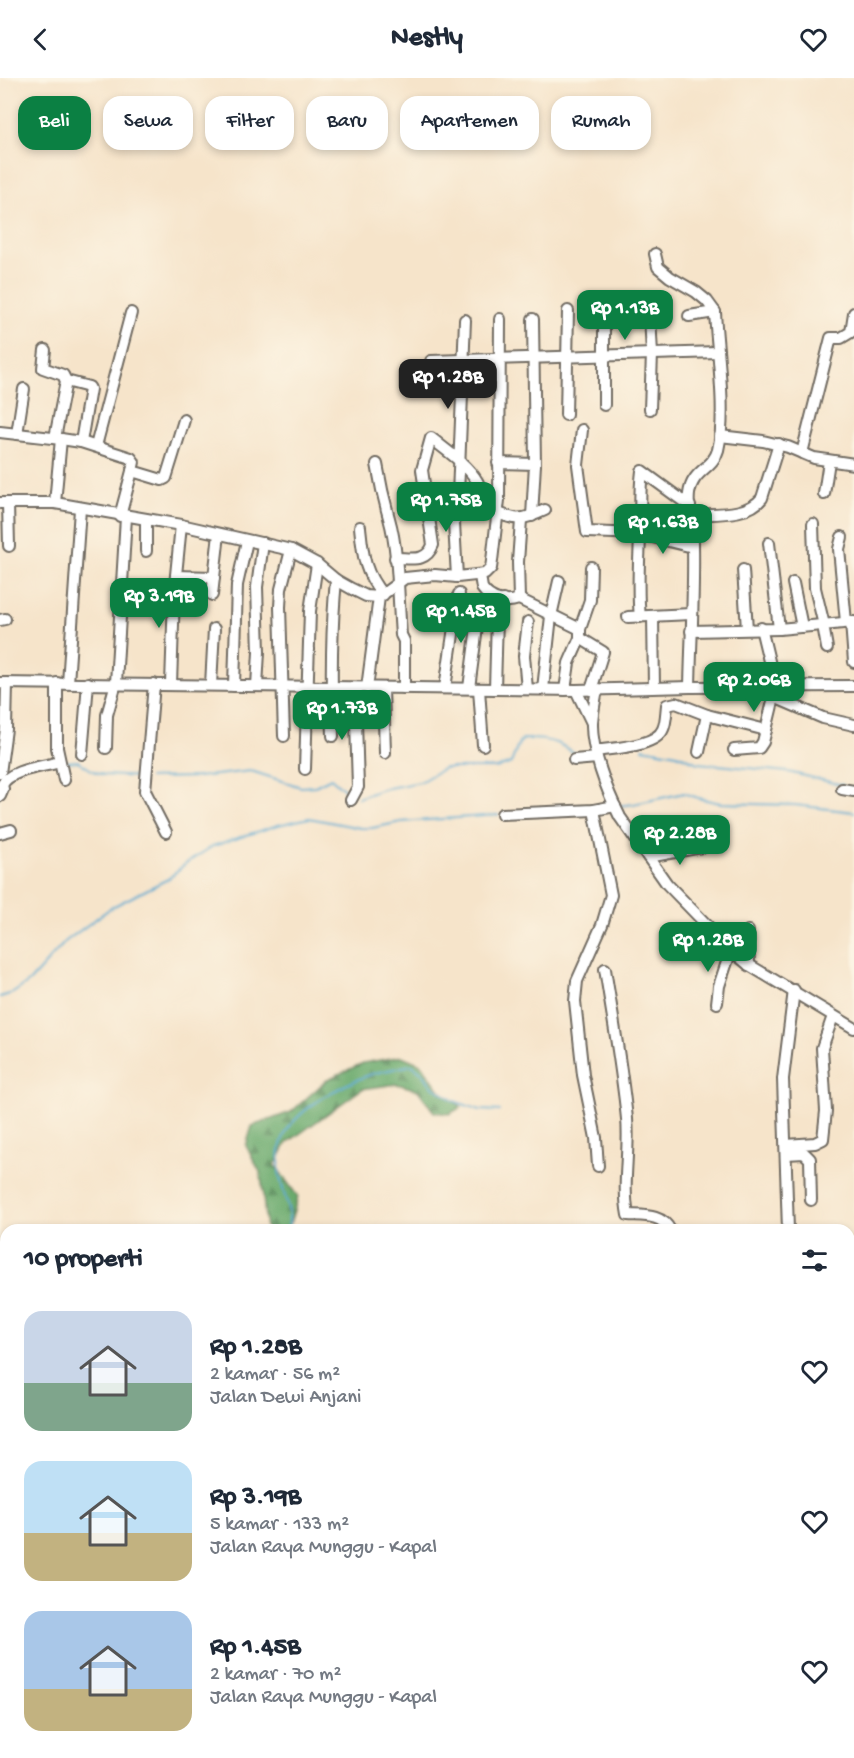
<!DOCTYPE html>
<html lang="id">
<head>
<meta charset="utf-8">
<style>
	:root { --surface:#fff; --page:#f2f2f3; --text:#1f2937; --muted:#747a83; --accent:#0b8043 }
	body { margin:0; font-family:"Gochi Hand",sans-serif; background:var(--page); color:var(--text); height:100vh; display:flex; flex-direction:column; font-size:22px; white-space:nowrap }
	* { box-sizing:border-box; margin:0 }
	p { font-size:20px; color:var(--muted) }
	.icon { flex:none; width:33px; height:33px; fill:none; stroke:currentColor; stroke-width:2; stroke-linecap:round; stroke-linejoin:round }
	.map { position:relative; flex:1; overflow:hidden }
	.side { position:absolute; left:0px; top:1146px; width:855px; height:534px; display:flex; flex-direction:column; background:var(--surface); border-radius:18px 18px 0 0; box-shadow:0 3px 9px #0003 }
	.side>* { flex:none }
	.guide { position:absolute; left:18px; top:18px; width:819px; height:54px; display:flex; gap:12px }
	.price { position:absolute; translate:-50% -51px; padding:0 14px; border-radius:12px; background:var(--accent); color:#fff; font-size:20px; line-height:39px; filter:drop-shadow(0 2px 3px #0008) }
	.price::after { content:''; position:absolute; left:50%; top:36px; width:18px; height:14px; margin-left:-9px; background:inherit; clip-path:polygon(0 0,100% 0,50% 100%) }
	.price.selected { background:#222; color:#fff }
	ul { padding:0; list-style:none }
	li { display:flex; align-items:center; gap:18px; height:150px; padding:0 24px }
	li span { display:grid; place-items:center; flex:none; width:168px; height:120px; border-radius:18px; color:#555 }
	li>.icon { margin-inline-start:auto }
	span .icon { width:72px; height:72px; fill:#fffc; stroke-width:1 }
	li b { font-size:26px }
	h2 { display:flex; justify-content:space-between; align-items:center; height:72px; padding:0 24px; font-size:26px }
	.tag { padding:0 21px; border-radius:18px; background:var(--surface); box-shadow:0 3px 9px #0003; font-size:21px; line-height:54px }
	.tag.selected { background:var(--accent); color:#fff }
	header { display:flex; justify-content:space-between; align-items:center; height:78px; padding:0 24px; background:var(--surface); font-size:27px; font-weight:800 }
	.map>svg:first-child { display:block }
</style>
</head>
<body>
<header><svg class="icon" aria-label="back" viewBox="0 0 24 24"><path d="M15 5l-7 7 7 7"/></svg>Nestly<svg class="icon" aria-label="heart" viewBox="0 0 24 24"><path d="M12 20l-8-8c-3-5 5-10 8-4 3-6 11-1 8 4z"/></svg></header>
<div class="map">
<svg width="854" height="1680" viewBox="0 0 854 1680">
	<defs>
		<pattern id="forest-firs" width="22" height="20" patternUnits="userSpaceOnUse" patternTransform="scale(1.5)"><rect width="22" height="20" fill="#6aaa6d"/><path d="M5 1l3.5 6h-7zM16 11l3.5 6h-7z" fill="#578b5a"/></pattern>
	</defs>
	<rect width="100%" height="100%" fill="#fcf5e5"/>
	<filter id="ink" filterUnits="userSpaceOnUse"><feTurbulence type="fractalNoise" baseFrequency=".0167" numOctaves="2"/><feDisplacementMap in="SourceGraphic" scale="12" xChannelSelector="R" yChannelSelector="G"/><feConvolveMatrix kernelMatrix="1 2 1 2 8 2 1 2 1" color-interpolation-filters="sRGB"/></filter>
	<filter id="wash" filterUnits="userSpaceOnUse"><feTurbulence type="fractalNoise" baseFrequency=".008" numOctaves="4" result="noise"/><feDisplacementMap in="SourceGraphic" scale="24" xChannelSelector="R" yChannelSelector="G"/><feGaussianBlur stdDeviation="1.35" result="paint"/><feColorMatrix in="noise" values="0 0 0 0 0 0 0 0 0 0 0 0 0 0 0 0 0 1.4 0 .05"/><feComposite in="paint" operator="in"/></filter>
	<g filter="url(#wash)">
		<rect width="100%" height="100%" fill="#f6e4ca"/>
		<polygon fill="url(#forest-firs)" stroke="#4a6a4c" stroke-width="1.5" points="402,978 421,986 442,1015 462,1029 449,1036 434,1034 418,1012 397,1006 362,1011 287,1065 275,1087 298,1119 288,1152 266,1152 261,1096 246,1068 252,1048 291,1034 328,1001 363,985"/>
		<g fill="none" stroke-linecap="round" stroke-linejoin="round">
			<g stroke="#55a7d0" stroke-width="2">
				<polyline points="643,670 677,676 698,685 788,694 843,707"/>
				<polyline points="64,684 78,683 93,693 104,697 141,699"/>
				<polyline points="149,700 198,699 251,693 301,709 315,708 331,700 350,717"/>
				<path d="M358,720L383,711L420,704L444,690H498L511,685L519,665L524,661C536,661 547,661 559,666C567,670 572,675 581,677"/>
				<polyline points="617,728 634,726 684,715 698,720 720,725 795,727 854,734"/>
				<polyline points="0,919 13,915 29,904 66,863 112,829 168,801 185,786 213,768 278,747 309,740 361,750 372,750 401,744 498,737"/>
				<path d="M287,1152C295,1134 279,1110 279,1090C279,1082 280,1070 282,1063C292,1032 343,1006 372,996C385,992 399,990 412,987L423,995L431,1007L454,1023L480,1032L500,1033"/>
				<polyline points="0,1620 6,1623"/>
				<polyline points="849,1635 854,1620"/>
				<polyline points="48,1680 49,1674"/>
				<polyline points="764,1680 773,1674"/>
			</g>
		</g>
	</g>
	<g filter="url(#ink)">
		<g fill="none" stroke-linecap="round" stroke-linejoin="round">
			<g stroke="#726c63" stroke-width="14">
				<g id="minor">
					<path d="M655,176L658,189L670,199L696,214L707,223L715,234C717,273 727,335 718,372C713,391 692,392 689,416C687,433 693,450 693,467C694,514 691,561 690,609"/>
					<polyline points="650,238 652,276 650,331"/>
					<polyline points="689,238 715,234"/>
					<polyline points="45,272 43,290 63,297 66,303 55,360"/>
					<polyline points="431,283 718,274"/>
					<polyline points="66,303 89,309 90,311 81,364"/>
					<polyline points="604,327 604,228"/>
					<polyline points="566,337 568,233"/>
					<polyline points="582,352 578,387 587,454 640,456 693,469"/>
					<polyline points="0,354 61,361 55,425"/>
					<polyline points="17,356 24,311"/>
					<polyline points="720,358 763,363 788,369 814,380 854,386"/>
					<polyline points="61,361 81,364 131,380 134,384 132,393 162,402 166,400 184,342"/>
					<polyline points="96,368 131,235"/>
					<polyline points="802,375 831,260 841,260 851,254 854,235"/>
					<polyline points="498,385 535,386"/>
					<path d="M377,386C380,404 384,422 389,440C399,475 398,521 401,557L404,563V610"/>
					<polyline points="824,416 829,383"/>
					<polyline points="0,425 55,425 181,447 291,472 317,486 336,502 352,511 366,518 379,519 405,500 435,497 457,499 485,496 491,490 492,483 499,422 500,241"/>
					<polyline points="8,425 9,468"/>
					<path d="M691,437C713,435 748,439 762,420L779,366"/>
					<polyline points="120,438 132,393"/>
					<polyline points="532,438 535,386 533,241"/>
					<polyline points="813,446 815,510 824,547"/>
					<path d="M360,449C363,478 364,494 383,517"/>
					<polyline points="842,459 839,471 846,544"/>
					<polyline points="769,465 779,551"/>
					<polyline points="146,473 146,442"/>
					<path d="M395,480C411,480 426,485 433,467L422,392L431,360C447,373 467,386 477,403C482,412 481,422 487,430C514,442 518,445 545,432"/>
					<polyline points="743,492 747,551"/>
					<polyline points="176,498 214,499"/>
					<path d="M480,498L482,510C490,522 505,526 519,521L580,551"/>
					<polyline points="457,499 454,445 458,417 465,242"/>
					<polyline points="793,505 802,549"/>
					<polyline points="212,517 219,456"/>
					<polyline points="519,521 518,484 521,442"/>
					<polyline points="653,538 654,609"/>
					<polyline points="628,539 691,536"/>
					<path d="M640,539C637,512 639,486 640,459C641,437 639,415 642,393L690,428"/>
					<polyline points="0,542 5,541"/>
					<polyline points="851,544 854,584"/>
					<polyline points="823,547 827,570"/>
					<polyline points="761,550 775,608 774,619 823,640 854,647"/>
					<polyline points="691,553 779,551 854,544"/>
					<polyline points="580,560 603,574 591,612"/>
					<polyline points="0,605 576,612 690,609 854,608"/>
					<polyline points="57,605 57,670 64,702"/>
					<polyline points="68,605 80,431"/>
					<polyline points="154,606 145,713 166,754"/>
					<polyline points="171,606 174,517 181,447"/>
					<polyline points="211,607 214,551"/>
					<polyline points="234,608 237,507 247,463"/>
					<polyline points="257,608 259,574 257,509 263,465"/>
					<polyline points="367,610 379,519"/>
					<polyline points="383,610 385,675"/>
					<polyline points="445,610 459,516"/>
					<polyline points="469,610 480,526"/>
					<polyline points="479,611 483,667"/>
					<polyline points="495,611 497,539 503,522"/>
					<polyline points="527,611 524,578 528,544"/>
					<polyline points="543,611 551,538 559,503"/>
					<path d="M597,611C595,622 593,633 592,644C591,672 607,713 620,739L667,806L731,872L749,887L854,950"/>
					<polyline points="565,612 569,585 580,560 580,551 590,522 591,489"/>
					<polyline points="576,612 592,645"/>
					<polyline points="333,643 356,643"/>
					<polyline points="284,658 280,529 281,511 291,472"/>
					<path d="M333,658C331,606 331,554 336,502"/>
					<polyline points="106,670 107,637 116,605 126,439"/>
					<polyline points="734,672 759,670 763,664 766,652"/>
					<path d="M596,673C612,670 656,669 663,651C666,645 666,635 667,627L676,625L707,637L766,652L774,619"/>
					<polyline points="699,674 707,637"/>
					<polyline points="82,676 88,605"/>
					<polyline points="574,682 597,680"/>
					<polyline points="305,691 310,533 317,486"/>
					<polyline points="0,695 6,651 7,605"/>
					<polyline points="842,711 854,713"/>
					<path d="M0,718L3,711L2,707C10,691 44,689 59,684"/>
					<polyline points="351,722 358,709 355,610"/>
					<polyline points="594,732 611,817 602,847 577,903 575,923 583,997 596,1060 598,1088"/>
					<polyline points="502,736 594,732 615,728"/>
					<polyline points="0,755 11,752"/>
					<polyline points="648,779 707,768"/>
					<polyline points="748,853 749,887"/>
					<path d="M605,891C613,941 622,991 627,1041C630,1073 622,1106 628,1137C644,1138 662,1136 670,1152"/>
					<polyline points="717,925 719,908 731,872"/>
					<polyline points="786,1067 815,1065 823,1061 826,1033 822,970 833,938"/>
					<polyline points="786,1076 804,1075 810,1081 811,1122"/>
					<polyline points="788,1152 783,1001 794,912"/>
					<polyline points="849,1266 854,1266"/>
				</g>
			</g>
			<use href="#minor" stroke="#fff" stroke-width="10"/>
		</g>
	</g>
</svg>
<b class="price" style="left:625px;top:263px">Rp 1.13B</b>
<b class="price selected" style="left:448px;top:332px">Rp 1.28B</b>
<b class="price" style="left:446px;top:455px">Rp 1.75B</b>
<b class="price" style="left:663px;top:477px">Rp 1.63B</b>
<b class="price" style="left:159px;top:551px">Rp 3.19B</b>
<b class="price" style="left:461px;top:566px">Rp 1.45B</b>
<b class="price" style="left:754px;top:635px">Rp 2.06B</b>
<b class="price" style="left:342px;top:663px">Rp 1.73B</b>
<b class="price" style="left:680px;top:788px">Rp 2.28B</b>
<b class="price" style="left:708px;top:895px">Rp 1.28B</b>
<div class="guide">
<a class="tag selected">Beli</a>
<a class="tag">Sewa</a>
<a class="tag">Filter</a>
<a class="tag">Baru</a>
<a class="tag">Apartemen</a>
<a class="tag">Rumah</a>
</div>
<section class="side">
<h2>10 properti<svg class="icon" aria-label="filters" viewBox="0 0 24 24"><path d="M4 7h16M4 17h16"/><circle cx="9" cy="7" r="2"/><circle cx="15" cy="17" r="2"/></svg></h2>
<ul>
<li><span style="background:linear-gradient(#c9d6e8 60%,#7fa58c 0)"><svg class="icon" aria-label="home" viewBox="0 0 24 24"><path d="M3 11l9-7 9 7M6 9v11h12V9"/></svg></span><div><b>Rp 1.28B</b><p>2 kamar · 56 m²</p><p>Jalan Dewi Anjani</p></div><svg class="icon" aria-label="heart" viewBox="0 0 24 24"><path d="M12 20l-8-8c-3-5 5-10 8-4 3-6 11-1 8 4z"/></svg></li>
<li><span style="background:linear-gradient(#bfe0f5 60%,#c2b280 0)"><svg class="icon" aria-label="home" viewBox="0 0 24 24"><path d="M3 11l9-7 9 7M6 9v11h12V9"/></svg></span><div><b>Rp 3.19B</b><p>5 kamar · 133 m²</p><p>Jalan Raya Munggu - Kapal</p></div><svg class="icon" aria-label="heart" viewBox="0 0 24 24"><path d="M12 20l-8-8c-3-5 5-10 8-4 3-6 11-1 8 4z"/></svg></li>
<li><span style="background:linear-gradient(#a9c7e8 65%,#c2b280 0)"><svg class="icon" aria-label="home" viewBox="0 0 24 24"><path d="M3 11l9-7 9 7M6 9v11h12V9"/></svg></span><div><b>Rp 1.45B</b><p>2 kamar · 70 m²</p><p>Jalan Raya Munggu - Kapal</p></div><svg class="icon" aria-label="heart" viewBox="0 0 24 24"><path d="M12 20l-8-8c-3-5 5-10 8-4 3-6 11-1 8 4z"/></svg></li>
</ul>
</section>
</div>
</body>
</html>
